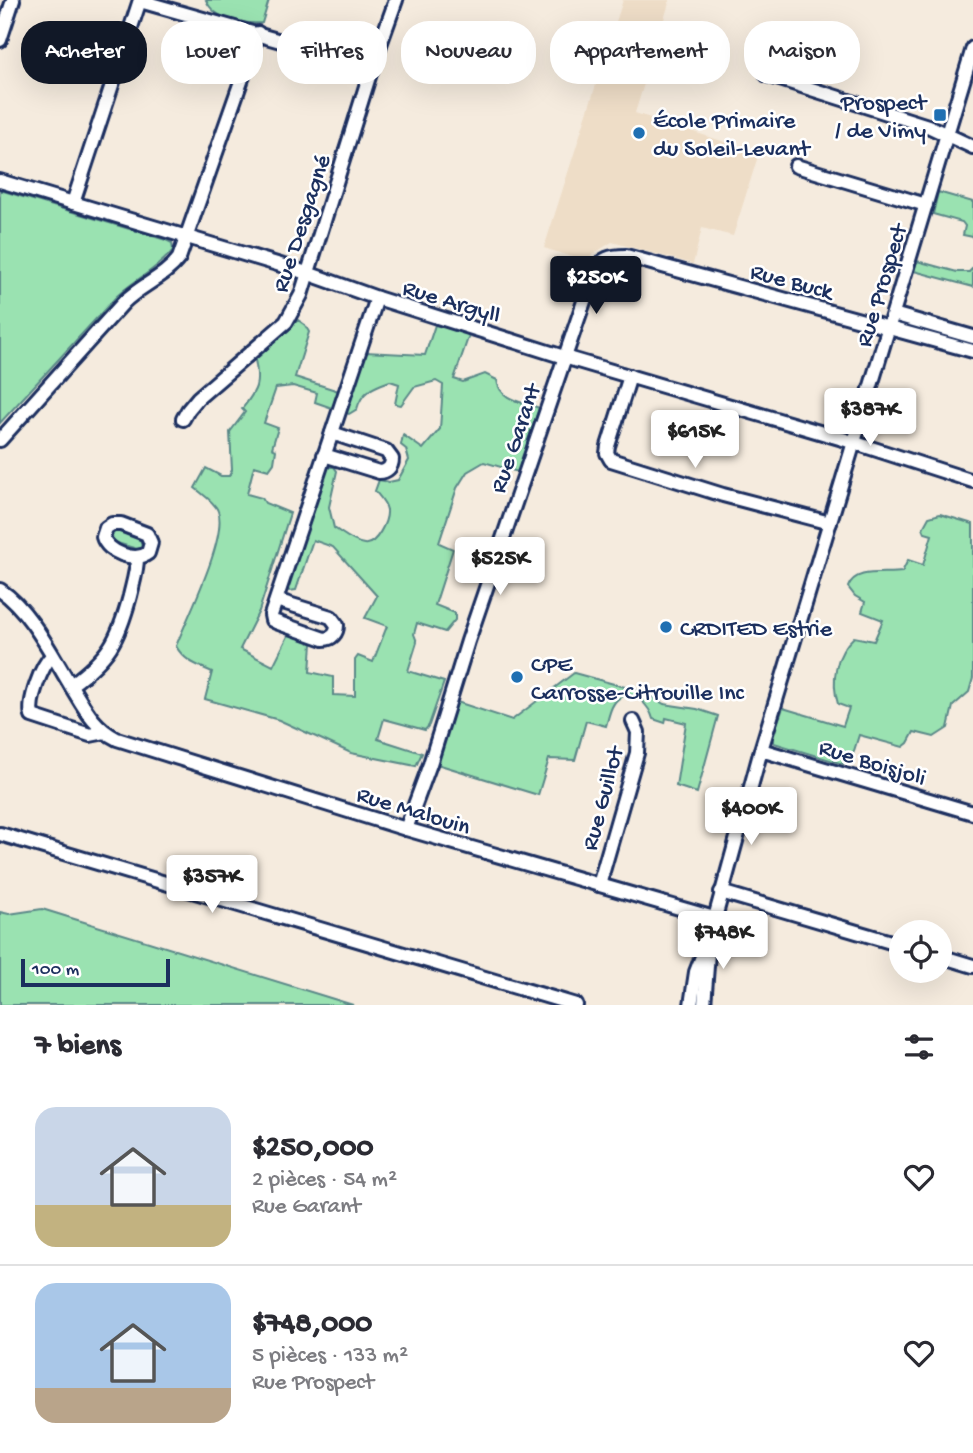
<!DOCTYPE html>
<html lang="fr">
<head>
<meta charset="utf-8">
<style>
	:root { --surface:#fff; --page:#f7f7f7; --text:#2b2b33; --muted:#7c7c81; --line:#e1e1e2; --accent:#111827 }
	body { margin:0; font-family:"Gochi Hand",sans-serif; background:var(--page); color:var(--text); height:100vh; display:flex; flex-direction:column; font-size:26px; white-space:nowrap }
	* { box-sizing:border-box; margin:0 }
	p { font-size:23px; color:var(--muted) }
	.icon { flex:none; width:38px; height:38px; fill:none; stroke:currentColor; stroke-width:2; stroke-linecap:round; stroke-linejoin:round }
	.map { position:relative; height:1005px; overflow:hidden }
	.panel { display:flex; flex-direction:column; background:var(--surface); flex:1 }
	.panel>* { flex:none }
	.top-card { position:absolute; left:21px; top:21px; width:931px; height:63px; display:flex; gap:14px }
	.controls { position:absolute; left:889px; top:920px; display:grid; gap:14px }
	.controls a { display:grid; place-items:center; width:63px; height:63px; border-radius:50%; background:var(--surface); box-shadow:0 7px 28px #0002; font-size:35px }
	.scale { position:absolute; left:21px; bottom:18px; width:149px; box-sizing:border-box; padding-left:7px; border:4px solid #1b2f5e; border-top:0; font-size:19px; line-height:24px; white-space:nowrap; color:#1b2f5e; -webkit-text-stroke:5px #fff; paint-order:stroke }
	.price { position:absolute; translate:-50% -60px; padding:0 16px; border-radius:7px; background:#fff; color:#222; font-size:23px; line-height:46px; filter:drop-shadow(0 2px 4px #0008) }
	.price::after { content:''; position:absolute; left:50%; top:42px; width:21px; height:16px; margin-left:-10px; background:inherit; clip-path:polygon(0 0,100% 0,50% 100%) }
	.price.current { background:var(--accent); color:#fff }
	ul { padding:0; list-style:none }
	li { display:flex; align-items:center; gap:21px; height:175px; padding:0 35px }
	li+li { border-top:2px solid var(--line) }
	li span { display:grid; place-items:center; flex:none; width:196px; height:140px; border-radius:21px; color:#555 }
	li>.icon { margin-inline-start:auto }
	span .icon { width:84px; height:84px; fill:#fffc; stroke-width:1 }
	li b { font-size:30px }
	h2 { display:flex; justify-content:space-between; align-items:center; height:84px; padding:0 35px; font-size:30px }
	.tag { padding:0 24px; border-radius:28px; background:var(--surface); box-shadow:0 7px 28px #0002; font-size:24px; line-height:63px }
	.tag.current { background:var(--accent); color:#fff }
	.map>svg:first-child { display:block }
</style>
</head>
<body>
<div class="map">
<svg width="973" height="1005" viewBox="0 0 973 1005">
	<rect width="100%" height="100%" fill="#f5ebde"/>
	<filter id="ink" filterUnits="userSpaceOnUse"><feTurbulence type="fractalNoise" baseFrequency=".0143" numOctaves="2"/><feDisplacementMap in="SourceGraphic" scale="14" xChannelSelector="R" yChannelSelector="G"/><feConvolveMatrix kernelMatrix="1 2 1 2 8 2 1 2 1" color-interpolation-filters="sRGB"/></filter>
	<g filter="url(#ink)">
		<polygon fill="#eeddc7" points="623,0 670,0 635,113 759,153 733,236 702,228 693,264 612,242 593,254 587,262 544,248"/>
		<g fill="#9ae2b1" stroke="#5a8888" stroke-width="2" fill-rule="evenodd">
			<path d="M206,0H269L262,23C243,24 214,20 206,0Z"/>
			<path d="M0,190L166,240L172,243L173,250C158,269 134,280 116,297L0,423Z"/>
			<polygon points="938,192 973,202 973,237 963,235 965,226 962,222 933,214"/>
			<polygon points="917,261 957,272 969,272 973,268 973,287 914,271"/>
			<path d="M298,320L305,325L309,332L295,377L351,395L365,352L425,355L435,325L470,332L454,379L463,382L485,374L497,380C499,400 522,402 539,408L518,472L484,462L467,472L457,488L439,543L453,549L435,605L455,613V620L445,632L417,623L414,634L417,642L408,671L444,682L429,725L425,730L384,719L378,739L422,753L416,766L351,753L279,720L205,699L212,672C197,665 184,661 176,646C187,618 228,537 218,511C215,502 202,494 195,488L206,468L221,476H229L232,470L230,432L245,412L242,409C257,390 260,384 255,360ZM390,381L399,384L395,404L401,405L414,387L436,381L443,385L440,429L423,449L403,435L401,445L406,449L409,460L398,480L389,482L379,480L375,491C380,497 386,503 387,510C388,521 376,546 364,544C354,543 342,533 334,528L329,507L337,471L334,467H327L286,586L289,591L296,590L313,540L333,547L377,596L365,618L387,626L373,662L358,656L355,660V696L333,695V677L310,672L312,643L289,634L273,666L240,649L259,611L290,513L265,503L262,498L247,494L254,466L269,470L274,463L276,450L272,448L278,428L264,423L276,388L293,386L317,393L315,402L349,414L357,409C362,391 373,387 390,381Z"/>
			<path d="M940,514L973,524V678L969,692L953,706L948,728L934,737L914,732L908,743L903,747L859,735L852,757L843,764L774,743L772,738L783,708L843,726L849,708L838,704C831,681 835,654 854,637L874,641L883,620L862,612L865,602L855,596L848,587C855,567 885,575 902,572L908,560L923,565L932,535L925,533L923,528L929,517Z"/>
			<polygon points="118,530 140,538 142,547 137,549 114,542 111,535"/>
			<path d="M574,673L643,692L664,704L697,709L718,716L697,793L676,786L686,723L666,718L665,723L653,719C650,708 636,689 621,697C611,702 609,716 606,726L586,721L575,760L549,759L538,795L437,764L457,702L512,720Z"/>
			<polygon points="42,909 353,1005 0,1005 0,912 9,914"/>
		</g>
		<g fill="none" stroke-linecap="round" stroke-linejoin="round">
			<g stroke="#1b2f5e" stroke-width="18">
				<g id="minor">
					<polyline points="140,1 372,67"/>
					<polyline points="0,40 13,0"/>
					<polyline points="767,75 928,126 973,147"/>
					<polyline points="796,166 926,205"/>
					<polyline points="0,181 307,273 377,298 564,357 843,439 973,481"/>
					<polyline points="73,203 140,0"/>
					<polyline points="893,314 973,337"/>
					<polyline points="630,376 608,446 607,453 611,460 723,495 830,523"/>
					<polyline points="183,419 188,410 198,398 286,322 301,295 372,67 396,0"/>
					<path d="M0,440L124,302C141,285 165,277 179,258L258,33"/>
					<path d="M324,455L379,472C387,472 392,467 392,459L386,451L332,433"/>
					<path d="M112,524H121L147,534L151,543L148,553C135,563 107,552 103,537L106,528Z"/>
					<path d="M0,590C30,610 52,655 71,686C84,707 93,727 117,739L406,829L714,918"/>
					<path d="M276,600L331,617L337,625C337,633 332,639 324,639L276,622L272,620L271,615L377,298"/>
					<path d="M52,656C41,666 28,702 32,716L90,735L105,732"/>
					<path d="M71,685C109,657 118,641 130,596C133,583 137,571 137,558"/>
					<polyline points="761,750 973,813"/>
					<path d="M406,829L430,764L468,641L594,272C602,258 610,256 626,256L973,351"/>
					<polyline points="0,834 576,1005"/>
					<polyline points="599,885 637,753 638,732 633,721"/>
					<polyline points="721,892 901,945"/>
					<polyline points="940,956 973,966"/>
					<polyline points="691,1005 696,972 710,936 761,750 973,48"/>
					<polyline points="704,1005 708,953"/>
				</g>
			</g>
			<use href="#minor" stroke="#fff" stroke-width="12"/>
		</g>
	</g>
	<g fill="#1f6fb2" stroke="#fff" stroke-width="2.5">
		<rect x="933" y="108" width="14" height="14" rx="3.5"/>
		<circle cx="639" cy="133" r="7"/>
		<circle cx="666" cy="627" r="7"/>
		<circle cx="517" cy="677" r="7"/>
	</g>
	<g text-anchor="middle" stroke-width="5" stroke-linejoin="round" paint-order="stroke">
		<g font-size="24" fill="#1b2f5e" stroke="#fff" text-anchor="start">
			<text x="926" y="109" text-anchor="end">Prospect<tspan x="926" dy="28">/ de Vimy</tspan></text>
			<text x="653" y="127">École Primaire<tspan x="653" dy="28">du Soleil-Levant</tspan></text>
			<text x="680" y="635">CRDITED Estrie</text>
			<text x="531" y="671">CPE<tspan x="531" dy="28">Carrosse-Citrouille Inc</tspan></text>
		</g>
		<g font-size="24" fill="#1b2f5e" stroke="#fff">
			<text transform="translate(300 223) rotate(-72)" y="8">Rue Desgagné</text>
			<text transform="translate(792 280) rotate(15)" y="8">Rue Buck</text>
			<text transform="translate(880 285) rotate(-73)" y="8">Rue Prospect</text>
			<text transform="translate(452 300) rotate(17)" y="8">Rue Argyll</text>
			<text transform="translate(514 438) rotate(-71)" y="8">Rue Garant</text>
			<text transform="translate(873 761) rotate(17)" y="8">Rue Boisjoli</text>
			<text transform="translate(601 798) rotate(-75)" y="8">Rue Guillot</text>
			<text transform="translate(414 809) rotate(17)" y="8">Rue Malouin</text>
		</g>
	</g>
</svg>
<div class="controls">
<a><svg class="icon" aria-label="locate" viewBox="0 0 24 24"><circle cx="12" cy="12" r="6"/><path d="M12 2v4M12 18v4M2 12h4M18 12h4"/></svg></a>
</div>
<div class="scale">100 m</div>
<b class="price current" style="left:596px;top:316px">$250K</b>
<b class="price" style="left:870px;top:448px">$387K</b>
<b class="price" style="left:695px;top:470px">$615K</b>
<b class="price" style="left:500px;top:597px">$525K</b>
<b class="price" style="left:751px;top:847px">$400K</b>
<b class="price" style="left:212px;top:915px">$357K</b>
<b class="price" style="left:723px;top:971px">$748K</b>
<div class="top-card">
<a class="tag current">Acheter</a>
<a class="tag">Louer</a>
<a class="tag">Filtres</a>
<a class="tag">Nouveau</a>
<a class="tag">Appartement</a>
<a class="tag">Maison</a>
</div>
</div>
<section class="panel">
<h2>7 biens<svg class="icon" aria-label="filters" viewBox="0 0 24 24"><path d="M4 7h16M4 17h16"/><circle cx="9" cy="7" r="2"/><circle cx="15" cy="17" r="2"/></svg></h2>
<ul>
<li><span style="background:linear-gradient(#c9d6e8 70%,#c2b280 0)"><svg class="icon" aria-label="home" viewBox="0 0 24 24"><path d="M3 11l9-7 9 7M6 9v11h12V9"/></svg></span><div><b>$250,000</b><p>2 pièces · 54 m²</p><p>Rue Garant</p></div><svg class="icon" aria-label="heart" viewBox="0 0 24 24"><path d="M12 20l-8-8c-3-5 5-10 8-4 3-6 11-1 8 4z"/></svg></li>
<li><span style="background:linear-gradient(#a9c7e8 75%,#b9a48a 0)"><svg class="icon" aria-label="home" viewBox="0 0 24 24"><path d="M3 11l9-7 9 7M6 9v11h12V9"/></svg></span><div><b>$748,000</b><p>5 pièces · 133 m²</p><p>Rue Prospect</p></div><svg class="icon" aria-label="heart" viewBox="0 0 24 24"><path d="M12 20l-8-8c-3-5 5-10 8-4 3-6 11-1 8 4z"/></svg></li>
</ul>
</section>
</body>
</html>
